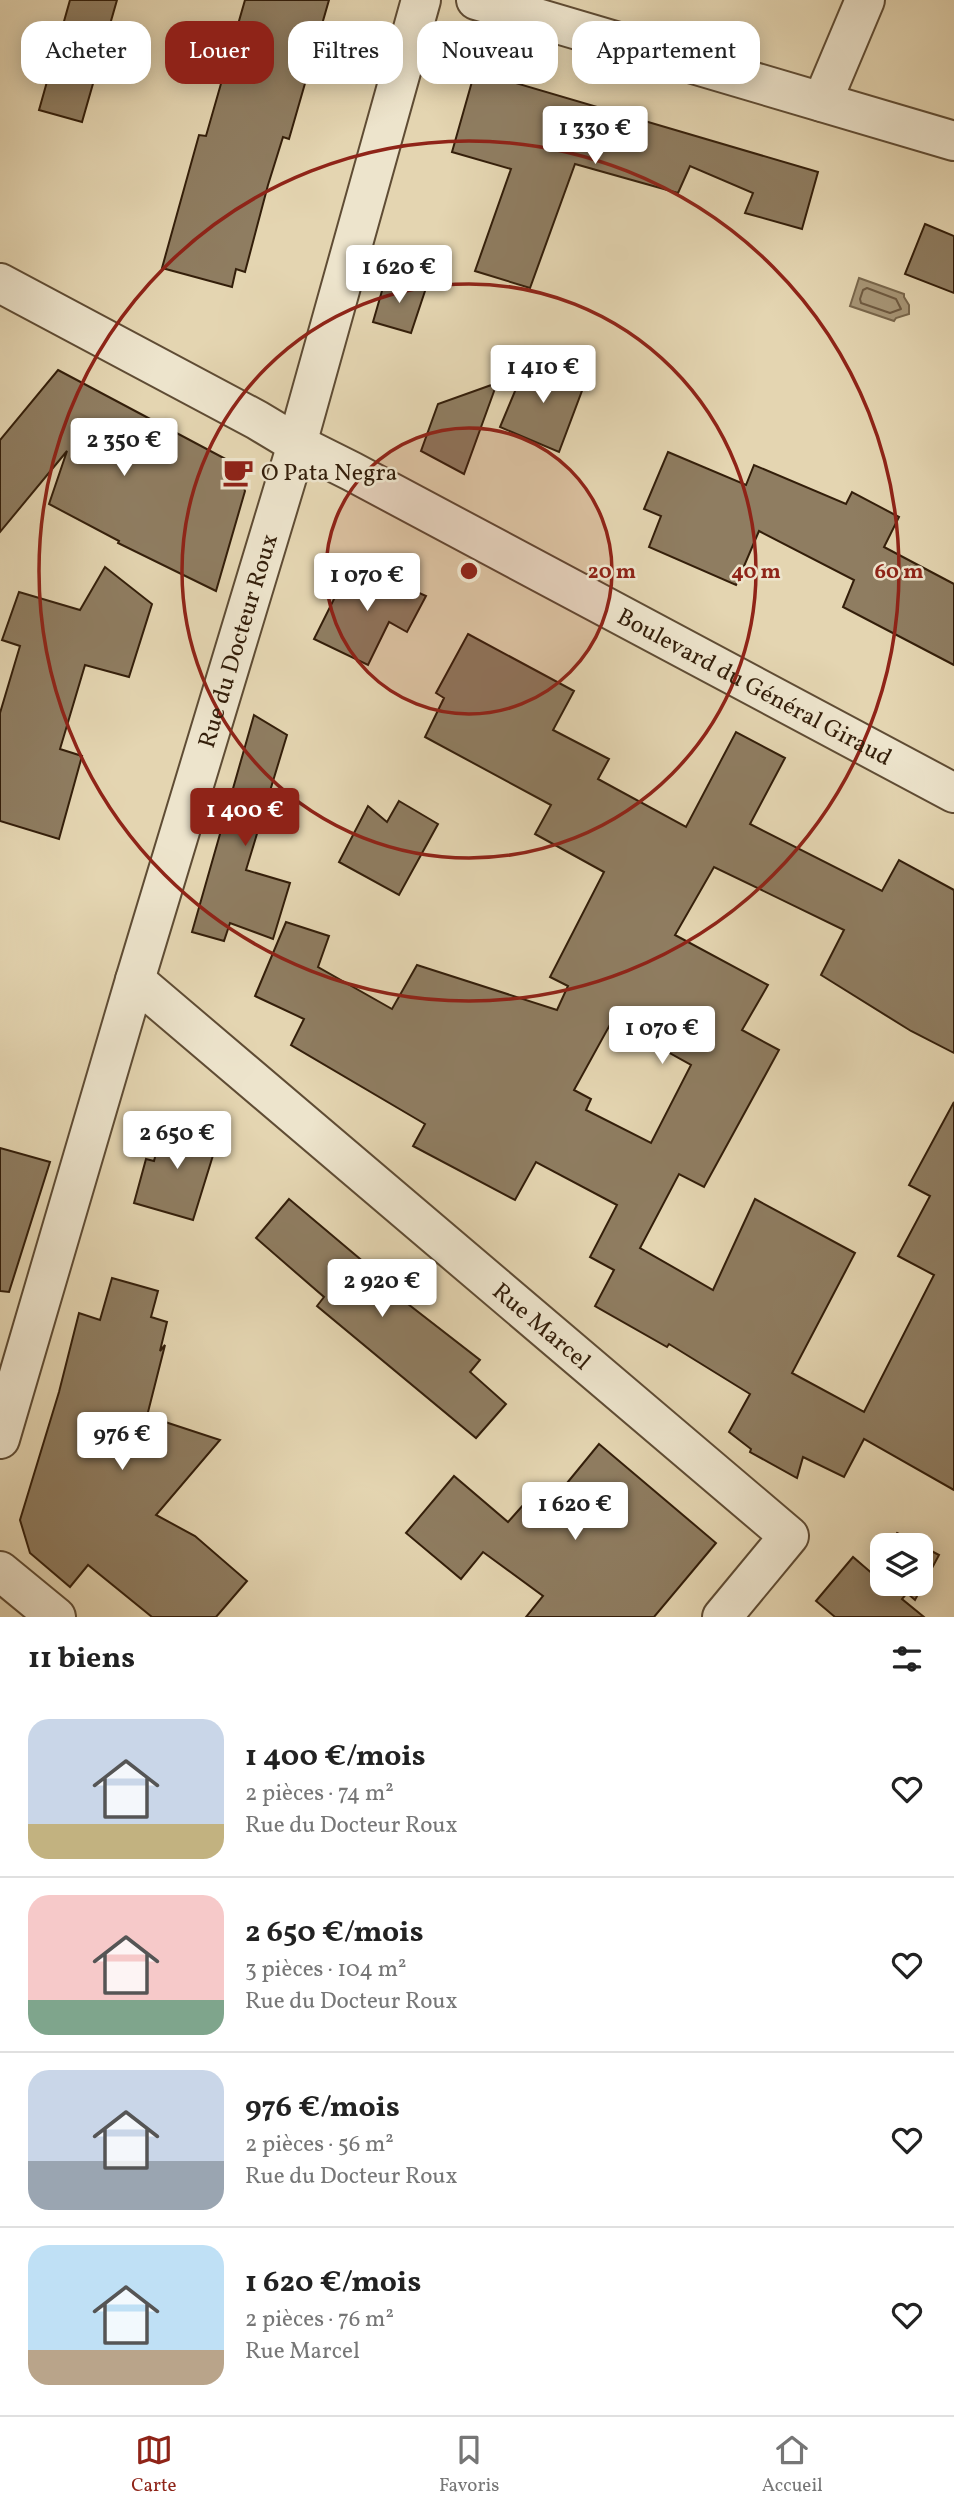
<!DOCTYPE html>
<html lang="fr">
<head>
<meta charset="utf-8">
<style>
	:root { --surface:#fff; --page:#f2f2f2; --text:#222; --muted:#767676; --line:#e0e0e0; --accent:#8f2418 }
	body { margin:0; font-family:Vollkorn,serif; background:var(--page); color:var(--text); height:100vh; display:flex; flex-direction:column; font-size:26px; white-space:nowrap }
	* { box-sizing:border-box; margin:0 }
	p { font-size:23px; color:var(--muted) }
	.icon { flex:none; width:38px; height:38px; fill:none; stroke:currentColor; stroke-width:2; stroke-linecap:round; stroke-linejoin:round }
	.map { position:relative; height:1617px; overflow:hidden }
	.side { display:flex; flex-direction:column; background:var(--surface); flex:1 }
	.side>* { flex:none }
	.guide { position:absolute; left:21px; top:21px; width:914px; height:63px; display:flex; gap:14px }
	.controls { position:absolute; left:870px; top:1533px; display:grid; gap:14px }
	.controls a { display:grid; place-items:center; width:63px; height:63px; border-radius:14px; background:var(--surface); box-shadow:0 4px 18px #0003; font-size:35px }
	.price { position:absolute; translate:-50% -60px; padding:0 16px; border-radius:7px; background:#fff; color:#222; font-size:23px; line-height:46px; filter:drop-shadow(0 2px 4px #0008) }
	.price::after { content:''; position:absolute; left:50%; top:42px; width:21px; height:16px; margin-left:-10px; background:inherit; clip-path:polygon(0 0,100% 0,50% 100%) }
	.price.selected { background:var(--accent); color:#fff }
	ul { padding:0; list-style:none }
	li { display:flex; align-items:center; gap:21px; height:175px; padding:0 28px }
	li+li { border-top:2px solid var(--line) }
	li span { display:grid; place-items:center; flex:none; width:196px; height:140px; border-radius:21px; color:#555 }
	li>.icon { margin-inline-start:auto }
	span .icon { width:84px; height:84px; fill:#fffc; stroke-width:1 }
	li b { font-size:30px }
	h2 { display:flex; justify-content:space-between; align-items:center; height:84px; padding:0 28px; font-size:30px }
	.chip { padding:0 24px; border-radius:21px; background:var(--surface); box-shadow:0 4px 18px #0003; font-size:24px; line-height:63px }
	.chip.selected { background:var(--accent); color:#fff }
	.dock { display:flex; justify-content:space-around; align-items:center; height:98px; border-top:2px solid var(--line); background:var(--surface); font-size:19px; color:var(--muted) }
	.dock a { display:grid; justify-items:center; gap:4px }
	.dock .selected { color:var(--accent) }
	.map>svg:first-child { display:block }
</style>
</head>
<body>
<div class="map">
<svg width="954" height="1617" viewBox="0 0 954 1617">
	<rect width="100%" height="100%" fill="#e4d5b1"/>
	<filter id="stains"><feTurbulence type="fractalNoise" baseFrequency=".00286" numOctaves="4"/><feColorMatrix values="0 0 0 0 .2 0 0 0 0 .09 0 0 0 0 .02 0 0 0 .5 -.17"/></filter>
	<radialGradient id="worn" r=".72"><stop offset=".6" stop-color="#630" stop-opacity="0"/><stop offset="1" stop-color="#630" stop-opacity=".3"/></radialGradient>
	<polygon fill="#a89778" stroke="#79674c" stroke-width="2" points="859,278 904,294 904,297 909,305 909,314 896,318 894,321 850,306"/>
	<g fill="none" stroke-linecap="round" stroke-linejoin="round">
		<polygon stroke="#6e5a41" stroke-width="2" points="867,288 896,299 901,309 890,313 861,303 860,299 863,290"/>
	</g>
	<g fill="#8f7d61" stroke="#331e0a" stroke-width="2" fill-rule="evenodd">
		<polygon points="70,0 117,0 82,122 39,110"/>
		<polygon points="245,0 329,0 289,139 283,137 268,185 245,272 236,269 232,287 162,268 199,135 206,136"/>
		<polygon points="475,71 818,172 802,229 745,213 753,193 690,166 678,193 575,164 530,288 475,271 511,169 452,152"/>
		<polygon points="925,224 954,236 954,293 905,274"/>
		<polygon points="386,277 426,288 411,333 373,322"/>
		<polygon points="528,360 586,380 559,452 500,427"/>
		<polygon points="58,370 235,464 245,491 216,591 118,543 119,541 49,504 67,451 0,532 0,440"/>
		<polygon points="497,383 464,474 421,451 438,404"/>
		<polygon points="668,452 746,485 754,465 846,504 852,492 899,517 884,547 954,584 954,665 843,607 854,580 759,531 736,585 649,547 661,516 644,509"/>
		<polygon points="352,563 426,596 407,632 389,622 368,665 314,639"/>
		<polygon points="105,567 152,604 129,677 85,665 60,749 82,756 59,839 0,821 0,713 20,646 2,640 19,592 80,610"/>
		<path d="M468,634L574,691L553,730L609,759L598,779L686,827L736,732L785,758L750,824L882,891L899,860L954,890V1053L911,1031L821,975L844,930L714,867L675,935L768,985L742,1030L779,1050L704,1187L679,1174L640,1248L713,1290L755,1199L855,1253L792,1373L864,1412L934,1275L898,1256L930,1196L909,1185L954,1102V1490L864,1439L844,1477L803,1457L797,1478L750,1452L751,1449L729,1432L750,1394L669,1344L667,1347L595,1306L614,1270L590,1257L617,1205L536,1162L515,1200L413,1146L425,1124L291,1045L304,1019L255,996L286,922L329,936L318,967L392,1009L417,965L557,1010L568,986L550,977L604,872L535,834L551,805L425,737L444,698L436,693ZM612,1021L691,1065L651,1143L586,1110L591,1099L574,1090Z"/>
		<polygon points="254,715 287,735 246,870 290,883 273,939 230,923 224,941 192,932"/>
		<polygon points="399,801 438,824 399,895 339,862 368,806 387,822"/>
		<polygon points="165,1120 219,1136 193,1220 134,1203 146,1159 154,1161"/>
		<polygon points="0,1148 50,1162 9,1292 0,1291"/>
		<polygon points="289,1199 410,1301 408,1304 480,1360 470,1372 506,1404 476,1438 317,1306 324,1297 256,1238"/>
		<polygon points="112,1278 158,1291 151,1317 167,1322 160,1351 165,1345 147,1416 220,1440 156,1515 195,1536 247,1581 216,1617 152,1617 88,1565 70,1587 30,1553 20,1520 59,1392 79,1313 100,1320"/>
		<polygon points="599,1444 716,1543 654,1617 526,1617 543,1596 483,1552 461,1579 406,1533 454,1476 508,1522 525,1503 540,1516"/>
		<polygon points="897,1533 920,1545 891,1545"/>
		<polygon points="920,1545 939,1555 915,1600 907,1593 902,1599 924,1617 835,1617 816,1601 853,1557 875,1576 882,1562 882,1584 920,1584"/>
	</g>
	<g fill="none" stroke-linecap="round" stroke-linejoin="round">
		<g stroke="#5f4c34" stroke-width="42">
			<g id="minor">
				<polyline points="476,0 954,141"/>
				<polyline points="822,102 865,0"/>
				<path id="s1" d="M0,283L257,420L297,444L351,471L954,793"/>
				<path id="s2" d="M135,980L789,1536L722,1617"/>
				<path id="s3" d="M0,1439L135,980L297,444L421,0"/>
				<polyline points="0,1571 56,1617"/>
			</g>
		</g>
		<use href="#minor" stroke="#ede4cc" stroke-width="38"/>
	</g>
	<circle cx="469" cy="571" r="143" fill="#8f2418" fill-opacity=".12"/>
	<g fill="none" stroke="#8f2418" stroke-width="3.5">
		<circle cx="469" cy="571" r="143"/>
		<circle cx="469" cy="571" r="287"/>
		<circle cx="469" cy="571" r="430"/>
	</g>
	<defs>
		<g id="cafe-bare" transform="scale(2.415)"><path d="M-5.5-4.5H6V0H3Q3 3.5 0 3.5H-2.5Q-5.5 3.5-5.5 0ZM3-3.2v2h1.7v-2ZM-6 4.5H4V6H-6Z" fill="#8f2418" stroke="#ede4cc" stroke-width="2.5" paint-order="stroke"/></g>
	</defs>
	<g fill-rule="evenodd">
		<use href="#cafe-bare" x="238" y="472"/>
	</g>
	<g text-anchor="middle" stroke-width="5" stroke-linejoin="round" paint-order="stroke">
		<g font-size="24" fill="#331e0a" stroke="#ede4cc" text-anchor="start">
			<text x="261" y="480">O Pata Negra</text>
		</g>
		<g font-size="24" fill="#331e0a" stroke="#ede4cc">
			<text dy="8" stroke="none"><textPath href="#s3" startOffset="833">Rue du Docteur Roux</textPath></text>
			<text dy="8" stroke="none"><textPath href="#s1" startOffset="856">Boulevard du Général Giraud</textPath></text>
			<text dy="8" stroke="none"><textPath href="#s2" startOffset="534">Rue Marcel</textPath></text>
		</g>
	</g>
	<circle cx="469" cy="571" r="10" fill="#8f2418" stroke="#ede4cc" stroke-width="3.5"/>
	<g font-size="21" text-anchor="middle" font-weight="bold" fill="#8f2418" stroke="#ede4cc" stroke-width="5" stroke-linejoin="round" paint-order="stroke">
		<text x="612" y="578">20 m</text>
		<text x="756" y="578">40 m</text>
		<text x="899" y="578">60 m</text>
	</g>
	<rect width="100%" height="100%" filter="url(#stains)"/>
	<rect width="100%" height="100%" fill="url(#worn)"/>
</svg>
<div class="controls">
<a><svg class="icon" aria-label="layers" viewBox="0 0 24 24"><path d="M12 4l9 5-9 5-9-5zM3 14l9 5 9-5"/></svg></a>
</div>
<b class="price" style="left:595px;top:166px">1 330 €</b>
<b class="price" style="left:399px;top:305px">1 620 €</b>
<b class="price" style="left:543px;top:405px">1 410 €</b>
<b class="price" style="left:124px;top:478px">2 350 €</b>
<b class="price" style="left:367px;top:613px">1 070 €</b>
<b class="price selected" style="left:245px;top:848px">1 400 €</b>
<b class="price" style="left:662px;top:1066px">1 070 €</b>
<b class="price" style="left:177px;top:1171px">2 650 €</b>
<b class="price" style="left:382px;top:1319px">2 920 €</b>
<b class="price" style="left:122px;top:1472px">976 €</b>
<b class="price" style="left:575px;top:1542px">1 620 €</b>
<div class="guide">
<a class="chip">Acheter</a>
<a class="chip selected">Louer</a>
<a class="chip">Filtres</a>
<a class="chip">Nouveau</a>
<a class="chip">Appartement</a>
</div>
</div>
<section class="side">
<h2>11 biens<svg class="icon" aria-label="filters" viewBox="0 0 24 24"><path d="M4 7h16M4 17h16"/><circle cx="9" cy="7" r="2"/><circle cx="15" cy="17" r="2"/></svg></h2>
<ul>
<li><span style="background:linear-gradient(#c9d6e8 75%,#c2b280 0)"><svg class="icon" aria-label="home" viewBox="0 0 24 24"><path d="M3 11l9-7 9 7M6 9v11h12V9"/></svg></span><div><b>1 400 €/mois</b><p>2 pièces · 74 m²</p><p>Rue du Docteur Roux</p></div><svg class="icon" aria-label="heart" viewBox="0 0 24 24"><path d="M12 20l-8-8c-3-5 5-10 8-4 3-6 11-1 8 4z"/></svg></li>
<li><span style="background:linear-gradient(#f6c9c9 75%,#7fa58c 0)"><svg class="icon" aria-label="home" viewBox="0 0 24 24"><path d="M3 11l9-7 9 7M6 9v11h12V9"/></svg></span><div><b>2 650 €/mois</b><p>3 pièces · 104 m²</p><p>Rue du Docteur Roux</p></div><svg class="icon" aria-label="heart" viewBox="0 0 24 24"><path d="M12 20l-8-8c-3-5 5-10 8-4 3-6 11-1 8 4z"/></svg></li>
<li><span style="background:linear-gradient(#c9d6e8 65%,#9aa5b1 0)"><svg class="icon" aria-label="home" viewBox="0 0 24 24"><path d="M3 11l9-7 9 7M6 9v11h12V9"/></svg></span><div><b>976 €/mois</b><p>2 pièces · 56 m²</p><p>Rue du Docteur Roux</p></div><svg class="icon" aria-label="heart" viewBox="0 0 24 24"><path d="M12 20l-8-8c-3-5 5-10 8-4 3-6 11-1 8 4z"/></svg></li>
<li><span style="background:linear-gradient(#bfe0f5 75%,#b9a48a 0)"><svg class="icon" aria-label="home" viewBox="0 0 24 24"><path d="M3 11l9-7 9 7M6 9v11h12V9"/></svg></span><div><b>1 620 €/mois</b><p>2 pièces · 76 m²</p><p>Rue Marcel</p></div><svg class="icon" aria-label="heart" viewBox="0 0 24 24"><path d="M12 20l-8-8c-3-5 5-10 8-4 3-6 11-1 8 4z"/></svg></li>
</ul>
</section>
<nav class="dock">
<a class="selected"><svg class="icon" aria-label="map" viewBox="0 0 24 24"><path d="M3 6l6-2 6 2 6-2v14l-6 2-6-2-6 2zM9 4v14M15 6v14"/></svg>Carte</a>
<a><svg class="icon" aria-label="saved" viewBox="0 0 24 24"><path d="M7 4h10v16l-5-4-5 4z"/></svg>Favoris</a>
<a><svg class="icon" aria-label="home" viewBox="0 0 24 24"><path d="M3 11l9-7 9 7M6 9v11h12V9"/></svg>Accueil</a>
</nav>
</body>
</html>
